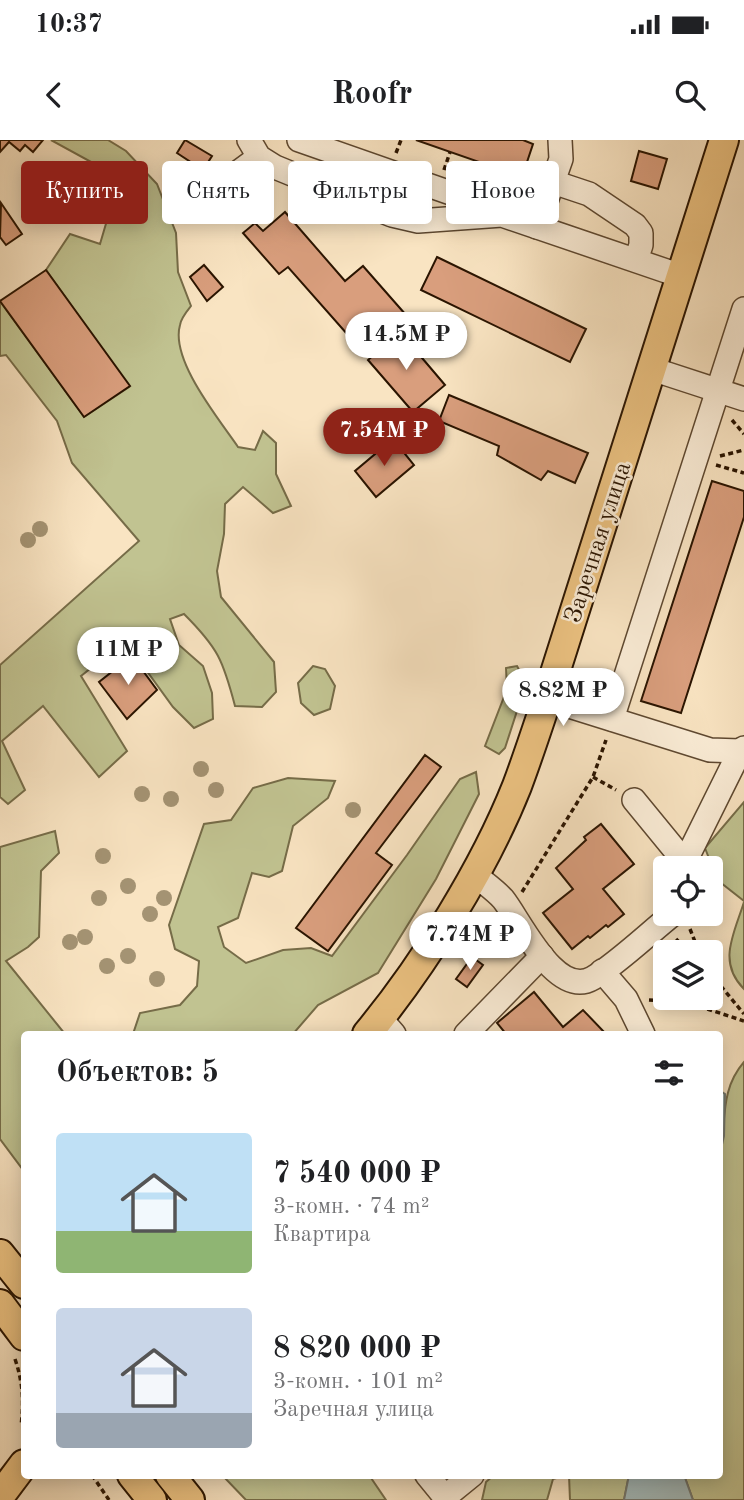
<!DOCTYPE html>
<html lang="ru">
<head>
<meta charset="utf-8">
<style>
	:root { --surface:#fff; --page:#f2f2f2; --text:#202124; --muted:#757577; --accent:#8f2418 }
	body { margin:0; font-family:"Old Standard TT",serif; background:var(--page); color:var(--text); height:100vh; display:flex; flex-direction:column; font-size:26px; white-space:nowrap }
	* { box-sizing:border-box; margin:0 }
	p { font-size:23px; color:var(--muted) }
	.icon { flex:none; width:38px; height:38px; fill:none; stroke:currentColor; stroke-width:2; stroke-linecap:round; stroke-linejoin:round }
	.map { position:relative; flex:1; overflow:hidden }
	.panel { position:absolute; left:21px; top:891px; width:702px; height:448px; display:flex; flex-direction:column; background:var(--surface); border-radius:7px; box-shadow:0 4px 18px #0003 }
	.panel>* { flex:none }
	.hud { position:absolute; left:21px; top:21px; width:704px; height:63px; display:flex; gap:14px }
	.controls { position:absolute; left:653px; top:716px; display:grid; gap:14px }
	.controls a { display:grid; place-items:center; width:70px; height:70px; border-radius:7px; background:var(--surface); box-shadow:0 4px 18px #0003; font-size:35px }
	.price { position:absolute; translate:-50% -60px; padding:0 16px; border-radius:24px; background:#fff; color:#222; font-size:23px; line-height:46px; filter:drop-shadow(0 2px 4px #0008) }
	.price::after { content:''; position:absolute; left:50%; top:42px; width:21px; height:16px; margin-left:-10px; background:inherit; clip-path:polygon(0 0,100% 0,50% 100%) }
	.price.on { background:var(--accent); color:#fff }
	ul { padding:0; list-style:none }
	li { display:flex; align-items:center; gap:21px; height:175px; padding:0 35px }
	li span { display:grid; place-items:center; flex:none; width:196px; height:140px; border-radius:7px; color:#555 }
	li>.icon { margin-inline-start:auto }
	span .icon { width:84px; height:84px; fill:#fffc; stroke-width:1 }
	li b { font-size:30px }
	h2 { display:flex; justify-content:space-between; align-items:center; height:84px; padding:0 35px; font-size:30px }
	.tag { padding:0 24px; border-radius:7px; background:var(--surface); box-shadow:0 4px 18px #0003; font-size:24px; line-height:63px }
	.tag.on { background:var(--accent); color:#fff }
	.status { display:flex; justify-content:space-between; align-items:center; height:49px; padding:0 35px; background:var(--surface); direction:ltr }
	.status svg { height:19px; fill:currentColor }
	header { display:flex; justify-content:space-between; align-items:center; height:91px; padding:0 35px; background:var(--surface); font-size:32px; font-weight:700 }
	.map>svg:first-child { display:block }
</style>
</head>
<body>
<div class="status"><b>10:37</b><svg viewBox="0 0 49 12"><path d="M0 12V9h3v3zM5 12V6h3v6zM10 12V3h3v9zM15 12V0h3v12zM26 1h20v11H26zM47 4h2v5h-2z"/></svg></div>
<header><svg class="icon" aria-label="back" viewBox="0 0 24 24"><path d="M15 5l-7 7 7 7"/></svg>Roofr<svg class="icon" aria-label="search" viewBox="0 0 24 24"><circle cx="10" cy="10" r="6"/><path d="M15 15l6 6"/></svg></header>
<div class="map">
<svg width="744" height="1360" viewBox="0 0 744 1360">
	<rect width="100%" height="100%" fill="#f9e4c2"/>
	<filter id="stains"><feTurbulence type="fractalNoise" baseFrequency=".00286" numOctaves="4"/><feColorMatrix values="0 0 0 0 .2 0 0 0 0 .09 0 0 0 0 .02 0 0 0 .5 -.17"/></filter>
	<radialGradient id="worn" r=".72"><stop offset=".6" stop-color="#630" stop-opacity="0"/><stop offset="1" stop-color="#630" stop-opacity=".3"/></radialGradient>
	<g fill="#c1c391" stroke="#766c48" stroke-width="2">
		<path d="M51,0H108L126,11L157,44L176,93L178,132L191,166C187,171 181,178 180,185C170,220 219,279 238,307L255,310L263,291L276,303V334L291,366L273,373L243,347L225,364L224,394L217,431L221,457L274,522L276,552L262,567L235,566C223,520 218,508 184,474L170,479L179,505L203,526L212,553L213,579L194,588L173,567L125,501L81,536L127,611L99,637L43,566L2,601L25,650L8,664L0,657V525L139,401L72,323L57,281L6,215L0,216V161L84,277L129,247L46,130L70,94L100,104L115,53L104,29Z"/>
		<polygon points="313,526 325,529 335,546 330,569 314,575 301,563 298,543"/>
		<polygon points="517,526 526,543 505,608 499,614 485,606 507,549 506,528"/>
		<polygon points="476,632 479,654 436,739 378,833 318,865 293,894 133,894 140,873 180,865 197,846 199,821 175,809 169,785 204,684 231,680 253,648 288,638 335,641 328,658 293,686 282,731 269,737 252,733 238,778 218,787 224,807 246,823 283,810 311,808 332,816 407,715 460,639"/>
		<polygon points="744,662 744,761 716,739 712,756 711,756 710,728 695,728 697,719 710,721 705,708"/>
		<polygon points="55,691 59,713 41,731 39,797 28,807 6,821 65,894 24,894 24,1039 23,1030 0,999 0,707"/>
		<path d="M744,762V849C717,822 734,794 744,762Z"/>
		<path d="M744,922V1360H693L684,1335H719V1018C727,982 719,951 744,922Z"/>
		<polygon points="222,1335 369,1335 386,1360 246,1360"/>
		<polygon points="494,1335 567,1335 553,1339 547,1360 482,1360 486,1342"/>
		<polygon points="569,1335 629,1335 624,1360 570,1360"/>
	</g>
	<g fill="#a3bcbe" stroke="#737972" stroke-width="2">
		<polygon points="719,950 725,954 724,996 719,1018"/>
		<polygon points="629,1335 684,1335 693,1360 624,1360"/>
	</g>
	<g fill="#d99e7d" stroke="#2a1400" stroke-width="2">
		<polygon points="0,0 43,0 33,12 25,5 20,11 9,2 0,12"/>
		<polygon points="185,0 212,16 203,30 177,13"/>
		<polygon points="416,0 523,0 533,4 522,37"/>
		<polygon points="639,11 667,19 658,49 631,41"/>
		<polygon points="243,45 261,54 253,68 236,59"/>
		<polygon points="1,63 22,94 6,105 0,97"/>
		<polygon points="285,72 345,141 363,126 406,175 363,212 288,127 279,134 243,93 255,83 263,91"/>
		<polygon points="437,117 586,189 570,222 421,150"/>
		<polygon points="204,125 223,147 207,161 190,137"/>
		<polygon points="46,130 130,246 84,277 0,161"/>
		<polygon points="400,192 445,245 413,272 368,220"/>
		<polygon points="449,255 588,313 575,343 548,331 541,340 497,315 499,306 439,281"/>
		<polygon points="393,299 414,325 376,357 355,331"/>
		<polygon points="712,341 744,351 744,377 681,573 641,561"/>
		<polygon points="132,516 157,550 127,579 99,542"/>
		<polygon points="425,615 441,627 376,713 392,725 328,811 296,788"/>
		<polygon points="601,684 634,724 603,749 624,774 608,787 606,785 590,798 588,796 572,809 543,773 573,749 556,728 586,700 584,697"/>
		<polygon points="472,817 483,825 467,847 456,839"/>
		<polygon points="534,852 563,887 583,870 606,894 506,894 497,883"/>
	</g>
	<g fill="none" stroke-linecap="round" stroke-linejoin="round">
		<g stroke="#5e4830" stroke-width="26">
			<g id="minor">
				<polyline points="249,0 259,17 275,27 392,75 418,81 502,75 681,136"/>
				<polyline points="299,0 485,65 499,73"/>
				<polyline points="553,42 589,54 635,85 641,93 641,105 636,120"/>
				<polyline points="202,59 259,17"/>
				<polyline points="537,87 561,19 560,0"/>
				<polyline points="652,229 744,259"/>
				<polyline points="547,559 710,610 740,611"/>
				<polyline points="612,579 744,169"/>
				<polyline points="634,660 684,721"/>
				<polyline points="682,728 740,611 744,608"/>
				<path d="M474,734C483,742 495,750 503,759C520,780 556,860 593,838C618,823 649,793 673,774"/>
				<polyline points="602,831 626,859 643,894"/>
				<polyline points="380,878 394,894"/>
				<polyline points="466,894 542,816"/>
				<polyline points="427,1335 445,1357 472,1335"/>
			</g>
		</g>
		<g stroke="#2a1400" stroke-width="32">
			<g id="major">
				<path d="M367,894C424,825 484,729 517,646C526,622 534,598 542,574L724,0"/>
				<polyline points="0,1114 24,1144"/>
				<polyline points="0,1164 24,1196"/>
				<polyline points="132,1335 152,1360"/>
				<polyline points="170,1335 190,1360"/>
				<polyline points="0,1356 24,1324"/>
			</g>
		</g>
		<g stroke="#2a1400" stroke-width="3.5" stroke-dasharray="5 3.5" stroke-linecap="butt">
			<polyline points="396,13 401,0"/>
			<polyline points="444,30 450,12"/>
			<polyline points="491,47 498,28"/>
			<polyline points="732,280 744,294"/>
			<polyline points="720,316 744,310"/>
			<polyline points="716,325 744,333"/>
			<polyline points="593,637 616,650"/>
			<polyline points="522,752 593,637 606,600"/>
			<polyline points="690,789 699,812"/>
			<polyline points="676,799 689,812"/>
			<polyline points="710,833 744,874"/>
			<polyline points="649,860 686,862 744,881"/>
			<path d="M15,1219C23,1243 24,1261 21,1286"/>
			<polyline points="96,1335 94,1338 109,1360"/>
		</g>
		<use href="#minor" stroke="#fbedd7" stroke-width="23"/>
		<use href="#major" stroke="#ecc281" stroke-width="28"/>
	</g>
	<g fill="#a49373">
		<circle cx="40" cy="389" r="8"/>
		<circle cx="28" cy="400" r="8"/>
		<circle cx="201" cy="629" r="8"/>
		<circle cx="216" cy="650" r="8"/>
		<circle cx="142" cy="654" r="8"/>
		<circle cx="171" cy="659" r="8"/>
		<circle cx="353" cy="670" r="8"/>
		<circle cx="103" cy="716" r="8"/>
		<circle cx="128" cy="746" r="8"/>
		<circle cx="99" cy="758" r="8"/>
		<circle cx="164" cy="758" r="8"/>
		<circle cx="150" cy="774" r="8"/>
		<circle cx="85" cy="797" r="8"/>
		<circle cx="70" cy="802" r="8"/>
		<circle cx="128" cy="816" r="8"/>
		<circle cx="107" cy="826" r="8"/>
		<circle cx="157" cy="839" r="8"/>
	</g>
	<g text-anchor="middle" stroke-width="5" stroke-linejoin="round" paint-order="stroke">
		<g font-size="24" fill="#2a1400" stroke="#fbedd7">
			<text transform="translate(597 402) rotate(-72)" y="8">Заречная улица</text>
		</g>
	</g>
	<rect width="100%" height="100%" filter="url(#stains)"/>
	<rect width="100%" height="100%" fill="url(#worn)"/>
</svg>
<div class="controls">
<a><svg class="icon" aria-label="locate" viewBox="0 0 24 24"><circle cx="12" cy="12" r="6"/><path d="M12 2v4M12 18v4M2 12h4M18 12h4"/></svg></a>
<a><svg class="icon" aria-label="layers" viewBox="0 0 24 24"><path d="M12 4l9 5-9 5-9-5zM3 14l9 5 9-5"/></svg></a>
</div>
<b class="price" style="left:406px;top:232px">14.5M ₽</b>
<b class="price on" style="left:384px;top:328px">7.54M ₽</b>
<b class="price" style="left:128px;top:547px">11M ₽</b>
<b class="price" style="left:563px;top:588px">8.82M ₽</b>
<b class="price" style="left:470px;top:832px">7.74M ₽</b>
<div class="hud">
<a class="tag on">Купить</a>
<a class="tag">Снять</a>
<a class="tag">Фильтры</a>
<a class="tag">Новое</a>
</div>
<section class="panel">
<h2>Объектов: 5<svg class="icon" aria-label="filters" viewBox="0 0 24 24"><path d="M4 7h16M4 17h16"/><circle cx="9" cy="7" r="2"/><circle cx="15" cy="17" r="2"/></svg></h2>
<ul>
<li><span style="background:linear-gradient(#bfe0f5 70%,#8fb573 0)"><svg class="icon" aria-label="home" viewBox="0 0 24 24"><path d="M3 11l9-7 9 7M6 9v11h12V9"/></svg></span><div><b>7 540 000 ₽</b><p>3-комн. · 74 m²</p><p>Квартира</p></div></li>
<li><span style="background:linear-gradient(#c9d6e8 75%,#9aa5b1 0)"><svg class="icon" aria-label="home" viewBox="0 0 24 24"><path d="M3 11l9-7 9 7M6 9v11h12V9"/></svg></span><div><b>8 820 000 ₽</b><p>3-комн. · 101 m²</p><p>Заречная улица</p></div></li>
</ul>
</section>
</div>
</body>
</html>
